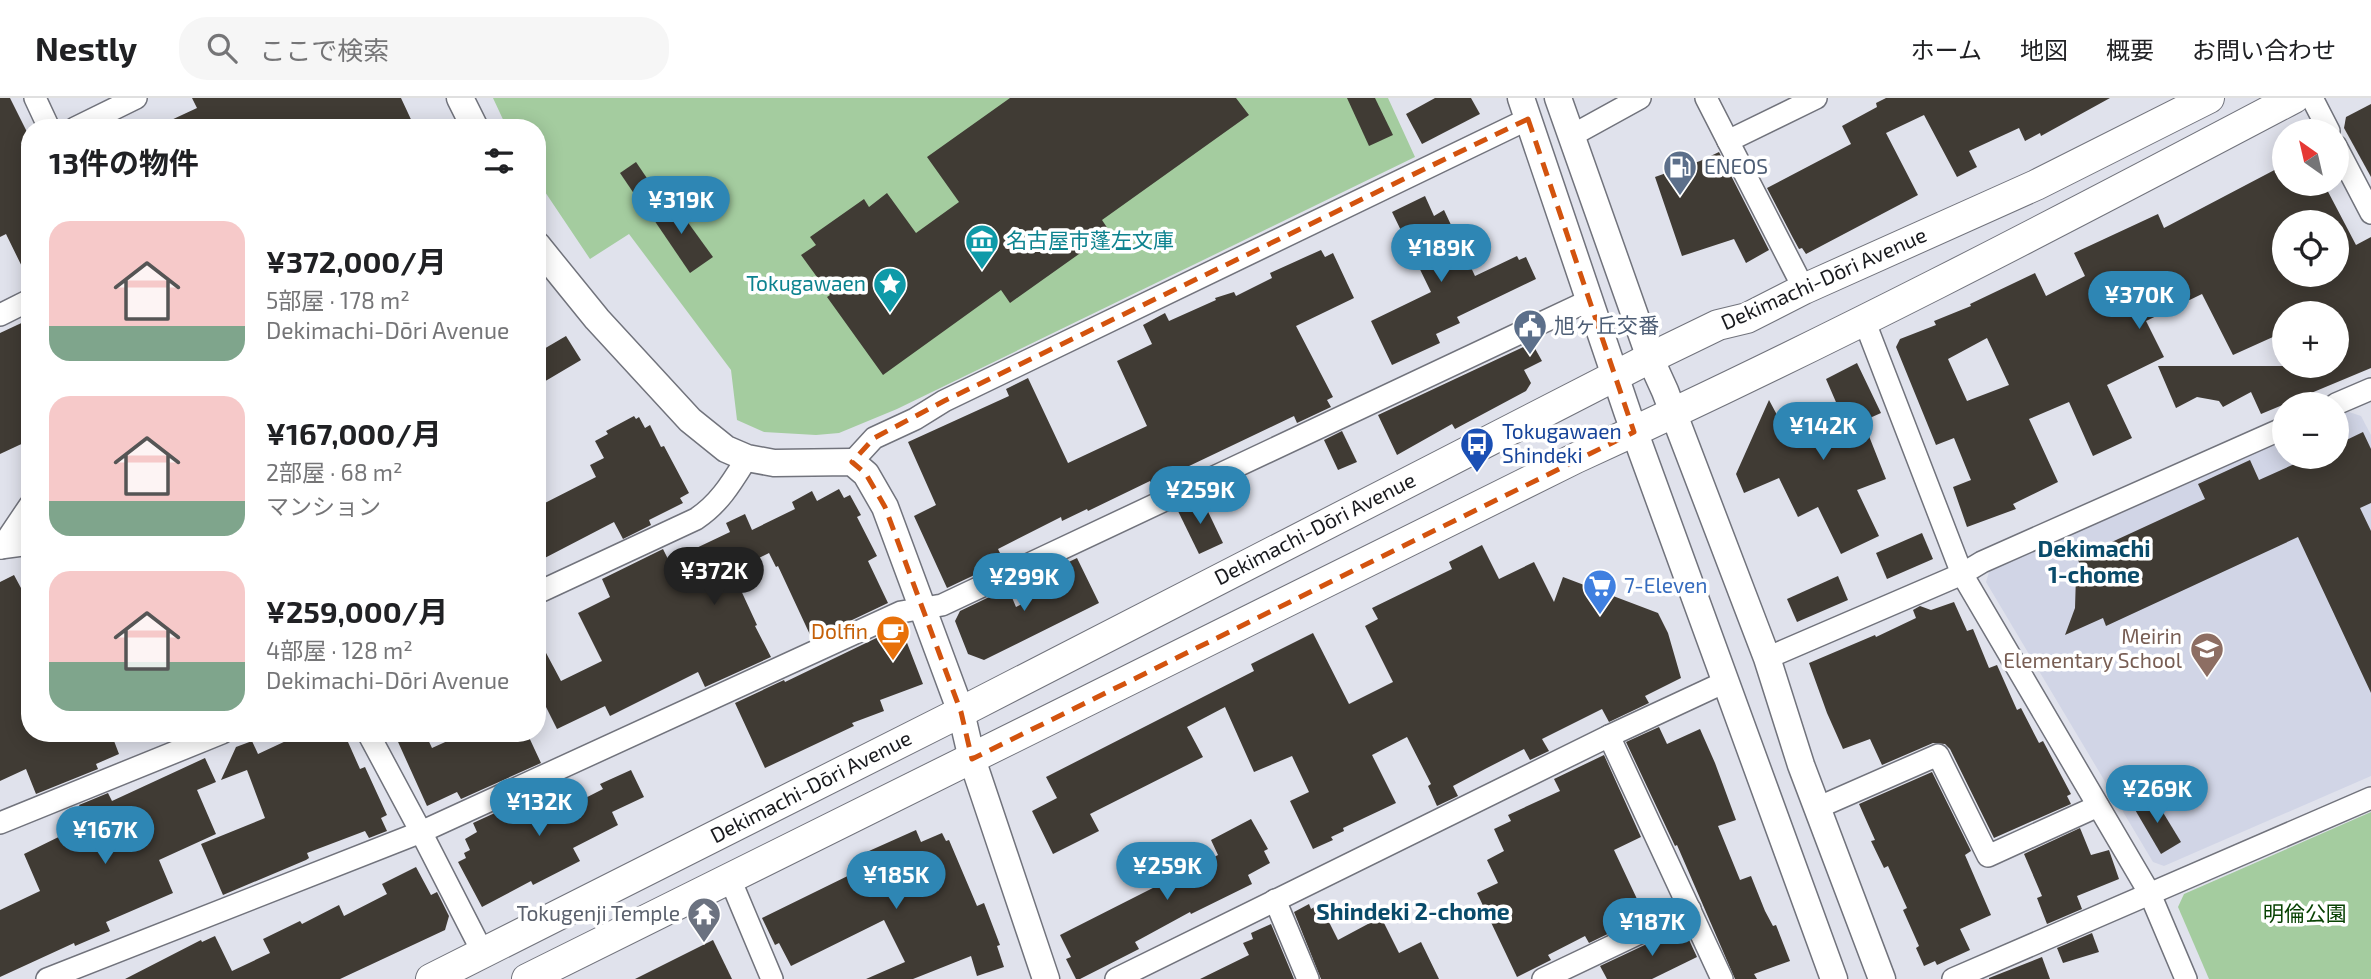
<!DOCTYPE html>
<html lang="ja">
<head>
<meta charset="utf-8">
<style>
	:root { --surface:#fff; --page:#f6f6f6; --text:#202124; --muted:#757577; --line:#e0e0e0; --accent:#2e86b4 }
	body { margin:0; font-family:"Exo 2","Noto Sans JP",sans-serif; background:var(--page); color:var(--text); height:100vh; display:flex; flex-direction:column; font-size:26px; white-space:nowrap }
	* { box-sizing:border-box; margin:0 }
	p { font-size:23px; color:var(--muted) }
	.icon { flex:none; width:38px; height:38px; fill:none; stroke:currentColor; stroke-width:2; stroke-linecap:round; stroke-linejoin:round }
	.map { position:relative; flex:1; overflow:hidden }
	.details { position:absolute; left:21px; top:21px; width:525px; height:623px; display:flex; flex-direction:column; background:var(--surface); border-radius:28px; box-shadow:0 4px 18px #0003 }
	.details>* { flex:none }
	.needle { width:46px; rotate:326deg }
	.controls { position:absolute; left:2272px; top:21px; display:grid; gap:14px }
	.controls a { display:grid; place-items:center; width:77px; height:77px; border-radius:50%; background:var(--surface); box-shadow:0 4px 18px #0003; font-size:35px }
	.price { position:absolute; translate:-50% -60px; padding:0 16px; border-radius:24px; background:var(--accent); color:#fff; font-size:23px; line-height:46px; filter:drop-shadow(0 2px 4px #0008) }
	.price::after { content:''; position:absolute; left:50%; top:42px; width:21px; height:16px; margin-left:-10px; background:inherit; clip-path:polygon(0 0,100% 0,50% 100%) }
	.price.active { background:#222; color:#fff }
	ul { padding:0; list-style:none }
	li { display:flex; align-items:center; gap:21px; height:175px; padding:0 28px }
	li span { display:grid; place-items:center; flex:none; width:196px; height:140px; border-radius:21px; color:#555 }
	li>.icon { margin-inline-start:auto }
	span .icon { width:84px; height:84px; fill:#fffc; stroke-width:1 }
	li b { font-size:30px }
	h2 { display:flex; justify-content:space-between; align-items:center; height:84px; padding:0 28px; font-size:30px }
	header { display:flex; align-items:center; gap:42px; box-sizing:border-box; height:98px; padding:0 35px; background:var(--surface); border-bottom:2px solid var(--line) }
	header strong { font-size:33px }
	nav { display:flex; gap:38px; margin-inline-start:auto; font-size:24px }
	.search { width:490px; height:63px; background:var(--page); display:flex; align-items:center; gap:18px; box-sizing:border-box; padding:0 24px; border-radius:28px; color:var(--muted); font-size:26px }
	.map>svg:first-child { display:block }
</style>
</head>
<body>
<header>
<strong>Nestly</strong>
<div class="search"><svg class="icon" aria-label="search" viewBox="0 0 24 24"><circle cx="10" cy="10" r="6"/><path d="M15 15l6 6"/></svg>ここで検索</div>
<nav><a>ホーム</a><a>地図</a><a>概要</a><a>お問い合わせ</a></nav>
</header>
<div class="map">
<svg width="2371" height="881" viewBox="0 0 2371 881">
	<rect width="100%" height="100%" fill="#e0e2ec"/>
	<polygon fill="#d1d5e6" points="2340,311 2361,318 2371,337 2371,678 2164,768 2153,764 1986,484 1989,474 2284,337 2284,359 2336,359 2336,313"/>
	<g fill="#a4cc9f">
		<polygon points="493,0 1388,0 1415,59 897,311 839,335 816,337 764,334 737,322 731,272 629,136 590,161 537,82 537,30 507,30"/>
		<polygon points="2371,714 2371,881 2209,881 2178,809 2184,796"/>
	</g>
	<g fill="#403b34" fill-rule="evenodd">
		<polygon points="0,0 10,0 30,40 21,45 30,63 30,185 6,136 0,139"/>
		<polygon points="192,0 401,0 415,30 154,30 197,10"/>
		<polygon points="1010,0 1236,0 1249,17 1102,122 1110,134 1010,205 1001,192 883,277 827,199 830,197 801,157 816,147 810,139 864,101 869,109 887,95 916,135 959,104 927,59"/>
		<polygon points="1347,0 1375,0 1393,37 1369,48"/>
		<polygon points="1435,0 1471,0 1480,16 1422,46 1406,16"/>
		<polygon points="1886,0 2110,0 2041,38 2040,35 2025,43 2019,30 1969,53 1977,69 1957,79 1924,17 1886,35 1918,97 1806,156 1802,150 1799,151 1793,140 1767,90 1851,46 1842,28 1877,9 1876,5"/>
		<polygon points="2371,6 2371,79 2344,30 2346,19"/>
		<polygon points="1719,54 1769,152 1746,165 1734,141 1682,158 1655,79 1700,63"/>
		<polygon points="636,64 657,95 641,106 620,75"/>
		<path d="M2284,67V86H2324L2356,147L2371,139V270L2261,316L2251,294L2223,309L2219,303L2197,299L2176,310L2158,268H2336V215H2284V234L2233,257L2202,196L2146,223L2164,259L2107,287L2132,340L2093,358L2069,304L2029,321L2058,384L2013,406L2016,411L1967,429L1953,389L1971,382L1954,340L1936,347L1896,249L1900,241L1936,227L1934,223L1971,208L1970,206L2035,175L2046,198L2085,178L2074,155L2158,116L2164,130ZM2284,124H2336V177H2284ZM1987,240L2009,287L1967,303L1948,261Z"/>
		<polygon points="1425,98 1434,118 1444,112 1475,178 1517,158 1519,162 1526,159 1536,181 1457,219 1460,225 1436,236 1440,245 1392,267 1371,223 1431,194 1392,114"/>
		<polygon points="671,101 713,159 690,175 650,116"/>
		<polygon points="1321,152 1325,159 1333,155 1354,200 1296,228 1333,299 1327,302 1331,309 1297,325 1294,318 1187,369 1190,376 1155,392 1150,383 1088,413 1087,411 1062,423 1061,419 998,451 1004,463 947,490 914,418 936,407 908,344 1009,298 1006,291 1028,280 1068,365 1147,328 1117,263 1152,246 1143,227 1165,215 1169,223 1216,202 1215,200 1234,194 1236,198 1272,180 1270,175"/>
		<polygon points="30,221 30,342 0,356 0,235"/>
		<polygon points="566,238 581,262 537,288 537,255"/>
		<polygon points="1532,245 1542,263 1524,272 1531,285 1526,293 1455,331 1452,326 1397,357 1378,317"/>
		<polygon points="1857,265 1881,315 1863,323 1886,381 1857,392 1879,438 1841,456 1818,409 1798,419 1779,380 1744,395 1736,376 1769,302 1792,345 1845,325 1826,281"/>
		<polygon points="634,318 636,321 639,319 645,330 650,327 661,349 664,348 689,395 680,400 683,405 649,422 651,427 623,441 614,424 537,464 537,409 596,379 590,367 604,360 595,343 608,336 606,333"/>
		<polygon points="1342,333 1357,364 1338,372 1324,342"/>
		<polygon points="2363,334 2371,351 2371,405 2360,410 2371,433 2371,595 2298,439 2106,528 2103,520 2065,537 2075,510 2076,477 2083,473 2077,460 2205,401 2198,386 2250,362 2259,382 2310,359 2336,359 2336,347"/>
		<polygon points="839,391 844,400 850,397 861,417 857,419 877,458 868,463 888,505 812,541 778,468 776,469 769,455 732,473 757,527 755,528 771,559 705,589 698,574 610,618 605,608 557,631 537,591 537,538 561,583 602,563 578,515 610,499 602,481 663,451 669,463 730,434 726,425 745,416 752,432 795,411 792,404 812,393 817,403"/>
		<polygon points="1201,399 1223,445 1199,456 1177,411"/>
		<polygon points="1922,435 1933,461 1887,481 1876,455"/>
		<polygon points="1482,447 1499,481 1534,464 1554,504 1563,479 1658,515 1668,535 1681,580 1645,598 1649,605 1609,624 1602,611 1542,641 1549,653 1530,662 1524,651 1485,671 1453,688 1458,698 1437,708 1428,688 1431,686 1407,639 1372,657 1396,705 1343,730 1344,733 1331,739 1333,742 1313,751 1290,703 1309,694 1292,658 1254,674 1225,609 1187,629 1203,659 1090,716 1099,733 1053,756 1032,713 1057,700 1046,679 1254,573 1251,566 1313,535 1349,606 1393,584 1365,528 1378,521 1372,510 1452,471 1449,464"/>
		<polygon points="1077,460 1099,505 984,562 968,556 955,523 960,513 1008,490 1016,509 1059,487 1052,472"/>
		<polygon points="14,477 21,490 30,486 30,635 111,635 119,656 96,666 98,671 36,696 26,671 0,683 0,484"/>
		<polygon points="1838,478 1848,502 1797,524 1787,501"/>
		<polygon points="1954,504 1967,533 1973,531 1989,570 1997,567 2017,612 2021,610 2039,645 2043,643 2071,696 2067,698 2071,706 1994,740 1950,651 1945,646 1933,645 1882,667 1870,641 1843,651 1827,615 1809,565 1875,537 1876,539 1916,520 1913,512 1920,508 1931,512"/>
		<polygon points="895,531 904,537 923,586 880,602 884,613 852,625 854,628 765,670 735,605 784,582 785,584"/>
		<polygon points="1659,629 1667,646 1700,631 1715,665 1736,722 1718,728 1740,782 1751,778 1765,813 1773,828 1776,827 1790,863 1754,876 1757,881 1735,881 1677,747 1675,748 1626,644"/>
		<polygon points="303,635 344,635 360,671 365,669 387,717 381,720 387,733 369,740 365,733 307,755 309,760 306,762 223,797 201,746 265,720 247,672 221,682 236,649 252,643 258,656"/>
		<polygon points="394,635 425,635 432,650 465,635 527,635 541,665 461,701 457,694 427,708"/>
		<polygon points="1604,657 1641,739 1614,752 1645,818 1589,845 1585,838 1548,857 1551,862 1517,879 1477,795 1498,785 1487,762 1504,753 1494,731 1511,723 1508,717 1560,693 1554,681"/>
		<polygon points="205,660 216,684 197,692 216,736 159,762 173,795 106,824 110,833 75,848 74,845 0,879 0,812 40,793 24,756 87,725 79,707 108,695 112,703"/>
		<polygon points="631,672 644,699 612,714 618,727 573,750 580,763 533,787 531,783 482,809 458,764 466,760 464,755 470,752 465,741 477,734 473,725 545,692 556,715 603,691 600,686"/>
		<polygon points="1932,674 1971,753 1965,757 1991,817 1960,831 1970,852 1937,867 1935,863 1924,868 1916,850 1919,848 1903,812 1907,810 1888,768 1884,770 1871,743 1875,742 1859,706"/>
		<polygon points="2153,698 2181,744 2161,756 2134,710"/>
		<polygon points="1251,721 1268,751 1264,753 1270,765 1248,777 1252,786 1191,816 1190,814 1135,844 1139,851 1080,881 1076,881 1066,861 1071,859 1060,837 1218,757 1211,742"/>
		<polygon points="2080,730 2091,757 2109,752 2119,781 2077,798 2082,811 2047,826 2037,800 2042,798 2024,756"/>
		<polygon points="916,732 921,744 942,735 946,743 949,742 977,808 984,805 1000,847 997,848 1004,869 977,878 971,858 913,881 866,881 905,864 884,822 791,868 779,845 775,847 762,820 866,769 860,757"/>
		<polygon points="416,769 431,797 437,794 449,818 445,832 340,881 125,881 201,842 202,844 215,838 232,873 270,855 263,841 300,823 302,826 339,807 344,818 387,796 382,786"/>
		<polygon points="1309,806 1311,811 1320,806 1338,842 1381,819 1399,855 1421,844 1439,881 1321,881 1294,814"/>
		<polygon points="1271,826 1294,881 1200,881 1249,857 1243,845 1253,841 1251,835"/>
		<polygon points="1683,829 1697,859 1652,881 1607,881 1600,868"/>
		<polygon points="2092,835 2099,854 2063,865 2057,850"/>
		<polygon points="713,842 732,881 635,881"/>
		<polygon points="2042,859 2050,881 1989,881 1989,880"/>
	</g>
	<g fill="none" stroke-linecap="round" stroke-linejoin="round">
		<g stroke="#71737c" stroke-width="24">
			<g id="minor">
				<polyline points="35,0 49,30"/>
				<polyline points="1706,0 1728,43 1816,0"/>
				<polyline points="2312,0 2329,33"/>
				<polyline points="75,30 136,0"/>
				<polyline points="1571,38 1640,0"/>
				<polyline points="1728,43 1804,191"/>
				<polyline points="2336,48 2371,115"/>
				<polyline points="0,217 30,202"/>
				<polyline points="1864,222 1962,476 2150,796 2186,881"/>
				<polyline points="2336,306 2371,291"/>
				<polyline points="852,364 874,340 915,321 944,303 1528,21"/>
				<polyline points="0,450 30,446"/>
				<polyline points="1,450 30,407"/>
				<path d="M537,495L696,421C720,405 732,384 747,360"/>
				<polyline points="1767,560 1962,476 1982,464 2284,330"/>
				<polyline points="368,635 421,734 483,855"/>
				<polyline points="1609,638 1722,881"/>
				<polyline points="1817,710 1938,657 1988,758 2098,708"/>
				<polyline points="0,725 222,635"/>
				<polyline points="730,781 772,881"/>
				<polyline points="1275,802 1308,881"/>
				<polyline points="47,881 421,734 901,514 942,507 1590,202"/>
				<polyline points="1116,881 1609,638 1725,584"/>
				<polyline points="1543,881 1690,811"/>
				<polyline points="1953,881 2371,700"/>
			</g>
		</g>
		<g stroke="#71737c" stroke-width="29">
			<g id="tertiary">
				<polyline points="460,0 475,30"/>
				<polyline points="1521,0 1628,316 1834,881"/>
				<polyline points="1558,0 1650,260 1665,293 1767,560 1801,667 1882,881"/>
				<polyline points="537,147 597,221 690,322 726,351 747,360 774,365 852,364 866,376 885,409 961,614 972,661 1046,881"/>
			</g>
		</g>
		<g stroke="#71737c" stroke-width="32">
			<g id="secondary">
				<polyline points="431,881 961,614 1650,260 1718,227 1747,220 1804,191 2036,87 2209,0"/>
				<path d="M527,881L1576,360C1820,249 2057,125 2294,0"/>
			</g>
		</g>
		<use href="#minor" stroke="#fff" stroke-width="21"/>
		<use href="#tertiary" stroke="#fff" stroke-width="26"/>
		<use href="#secondary" stroke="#fff" stroke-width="30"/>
	</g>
	<path fill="none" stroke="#d3530e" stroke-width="5" stroke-dasharray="14 9" stroke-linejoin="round" d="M1528,21L1634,334L972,661L961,614L885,409L866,376L852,364L874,340L944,303Z"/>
	<defs>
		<g id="fuel-pin" transform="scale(1.75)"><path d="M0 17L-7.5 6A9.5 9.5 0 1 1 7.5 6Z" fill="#5c6f8a" stroke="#fff"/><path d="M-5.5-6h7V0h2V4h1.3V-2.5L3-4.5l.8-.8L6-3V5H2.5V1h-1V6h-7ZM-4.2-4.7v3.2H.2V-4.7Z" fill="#fff"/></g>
		<g id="museum-pin" transform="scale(1.75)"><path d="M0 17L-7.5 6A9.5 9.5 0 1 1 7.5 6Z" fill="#0f9aa8" stroke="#fff"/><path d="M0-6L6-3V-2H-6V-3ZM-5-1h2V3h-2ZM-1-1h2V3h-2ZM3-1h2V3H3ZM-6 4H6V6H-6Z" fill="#fff"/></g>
		<g id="sight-pin" transform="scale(1.75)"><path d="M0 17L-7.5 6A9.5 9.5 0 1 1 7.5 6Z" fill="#0f9aa8" stroke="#fff"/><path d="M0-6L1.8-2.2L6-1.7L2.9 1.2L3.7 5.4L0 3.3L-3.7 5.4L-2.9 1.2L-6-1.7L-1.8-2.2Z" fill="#fff"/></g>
		<g id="civic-pin" transform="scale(1.75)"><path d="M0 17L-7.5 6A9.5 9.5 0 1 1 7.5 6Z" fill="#5c6f8a" stroke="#fff"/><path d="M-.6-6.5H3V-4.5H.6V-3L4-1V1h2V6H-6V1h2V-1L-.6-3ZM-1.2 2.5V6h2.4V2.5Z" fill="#fff"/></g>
		<g id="bus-pin" transform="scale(1.75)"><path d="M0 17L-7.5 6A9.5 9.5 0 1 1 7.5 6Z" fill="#1a4fb4" stroke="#fff"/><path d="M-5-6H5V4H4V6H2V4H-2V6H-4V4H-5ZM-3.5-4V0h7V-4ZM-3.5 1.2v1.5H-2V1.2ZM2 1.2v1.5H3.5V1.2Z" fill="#fff"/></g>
		<g id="supermarket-pin" transform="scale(1.75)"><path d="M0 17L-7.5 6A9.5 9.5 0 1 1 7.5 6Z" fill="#3f7fe0" stroke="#fff"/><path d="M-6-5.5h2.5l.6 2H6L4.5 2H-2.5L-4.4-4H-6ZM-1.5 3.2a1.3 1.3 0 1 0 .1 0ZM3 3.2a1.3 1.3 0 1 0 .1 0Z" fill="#fff"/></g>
		<g id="cafe-pin" transform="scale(1.75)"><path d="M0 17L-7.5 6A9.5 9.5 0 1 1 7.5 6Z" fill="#e8710a" stroke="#fff"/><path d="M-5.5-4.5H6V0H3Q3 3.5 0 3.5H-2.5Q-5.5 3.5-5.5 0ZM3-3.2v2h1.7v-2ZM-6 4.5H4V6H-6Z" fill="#fff"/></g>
		<g id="school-pin" transform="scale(1.75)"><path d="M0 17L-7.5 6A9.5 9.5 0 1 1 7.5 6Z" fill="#8d6e63" stroke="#fff"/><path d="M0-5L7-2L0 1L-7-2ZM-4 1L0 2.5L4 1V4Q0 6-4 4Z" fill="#fff"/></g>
		<g id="temple-pin" transform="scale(1.75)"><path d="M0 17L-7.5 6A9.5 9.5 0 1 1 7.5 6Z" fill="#6b7280" stroke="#fff"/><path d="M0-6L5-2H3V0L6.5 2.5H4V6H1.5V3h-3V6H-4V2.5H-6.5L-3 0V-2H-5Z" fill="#fff"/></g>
	</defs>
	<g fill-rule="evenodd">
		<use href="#fuel-pin" x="1680" y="69"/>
		<use href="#museum-pin" x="982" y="143"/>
		<use href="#sight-pin" x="890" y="186"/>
		<use href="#civic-pin" x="1530" y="228"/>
		<use href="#bus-pin" x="1477" y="346"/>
		<use href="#supermarket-pin" x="1600" y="488"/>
		<use href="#cafe-pin" x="893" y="534"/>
		<use href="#school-pin" x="2207" y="551"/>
		<use href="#temple-pin" x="704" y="816"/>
	</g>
	<g text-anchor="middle" stroke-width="7" stroke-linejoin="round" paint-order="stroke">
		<g font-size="21" fill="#4e5e75" stroke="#fff" text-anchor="start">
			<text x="1704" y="76">ENEOS</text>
			<text x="1554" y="235">旭ヶ丘交番</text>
		</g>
		<g font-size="21" fill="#0d838f" stroke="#fff" text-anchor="start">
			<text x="1006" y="150">名古屋市蓬左文庫</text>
			<text x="866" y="193" text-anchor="end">Tokugawaen</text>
		</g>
		<g font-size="21" fill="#191a1e" stroke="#fff">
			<text transform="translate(1824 181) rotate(-24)" y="7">Dekimachi-Dōri Avenue</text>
			<text transform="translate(1315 431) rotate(-27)" y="7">Dekimachi-Dōri Avenue</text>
			<text transform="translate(811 689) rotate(-27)" y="7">Dekimachi-Dōri Avenue</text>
		</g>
		<g font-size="21" fill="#164399" stroke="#fff" text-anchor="start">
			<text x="1502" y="341">Tokugawaen<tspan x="1502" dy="24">Shindeki</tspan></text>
		</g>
		<g font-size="21" fill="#366cbe" stroke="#fff" text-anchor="start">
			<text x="1624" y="495">7-Eleven</text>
		</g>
		<g font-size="21" fill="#c56008" stroke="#fff" text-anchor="end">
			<text x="868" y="541">Dolfin</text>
		</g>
		<g font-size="21" fill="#785e54" stroke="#fff" text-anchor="end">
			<text x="2182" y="546">Meirin<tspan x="2182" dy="24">Elementary School</tspan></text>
		</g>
		<g font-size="21" fill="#5b616d" stroke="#fff" text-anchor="end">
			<text x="680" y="823">Tokugenji Temple</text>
		</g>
		<g font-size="21" fill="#084203" stroke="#fff">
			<text x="2305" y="823">明倫公園</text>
		</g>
		<g font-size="23" font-weight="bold" fill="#094b6a" stroke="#fff">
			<text x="2094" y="459">Dekimachi<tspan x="2094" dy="26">1-chome</tspan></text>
			<text x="1413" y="822">Shindeki 2-chome</text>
		</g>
	</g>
</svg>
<div class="controls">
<a><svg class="needle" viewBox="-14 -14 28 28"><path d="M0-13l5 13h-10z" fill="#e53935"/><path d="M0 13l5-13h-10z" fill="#757577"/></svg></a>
<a><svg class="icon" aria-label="locate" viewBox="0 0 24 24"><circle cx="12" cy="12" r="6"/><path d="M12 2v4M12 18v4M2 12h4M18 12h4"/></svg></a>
<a>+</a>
<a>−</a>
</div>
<b class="price" style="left:681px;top:138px">¥319K</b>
<b class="price" style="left:1441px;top:186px">¥189K</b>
<b class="price" style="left:2139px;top:233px">¥370K</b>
<b class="price" style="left:1823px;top:364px">¥142K</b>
<b class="price" style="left:1200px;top:428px">¥259K</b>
<b class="price active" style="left:714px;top:509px">¥372K</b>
<b class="price" style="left:1024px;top:515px">¥299K</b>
<b class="price" style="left:2157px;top:727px">¥269K</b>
<b class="price" style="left:539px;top:740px">¥132K</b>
<b class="price" style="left:105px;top:768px">¥167K</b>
<b class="price" style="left:1167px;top:804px">¥259K</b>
<b class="price" style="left:896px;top:813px">¥185K</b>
<b class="price" style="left:1652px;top:860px">¥187K</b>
<section class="details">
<h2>13件の物件<svg class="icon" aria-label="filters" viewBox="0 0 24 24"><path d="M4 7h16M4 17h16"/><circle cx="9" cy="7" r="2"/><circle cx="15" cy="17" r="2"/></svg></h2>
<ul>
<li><span style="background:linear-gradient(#f6c9c9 75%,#7fa58c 0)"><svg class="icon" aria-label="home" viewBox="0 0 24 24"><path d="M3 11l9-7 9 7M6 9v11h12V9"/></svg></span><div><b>¥372,000/月</b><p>5部屋 · 178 m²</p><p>Dekimachi-Dōri Avenue</p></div></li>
<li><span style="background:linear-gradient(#f6c9c9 75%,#7fa58c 0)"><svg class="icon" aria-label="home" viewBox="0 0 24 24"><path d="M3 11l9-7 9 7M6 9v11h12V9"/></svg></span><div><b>¥167,000/月</b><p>2部屋 · 68 m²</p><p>マンション</p></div></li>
<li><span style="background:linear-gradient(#f6c9c9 65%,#7fa58c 0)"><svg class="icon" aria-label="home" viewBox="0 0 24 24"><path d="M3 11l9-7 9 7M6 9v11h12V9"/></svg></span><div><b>¥259,000/月</b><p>4部屋 · 128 m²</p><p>Dekimachi-Dōri Avenue</p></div></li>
</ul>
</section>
</div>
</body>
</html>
